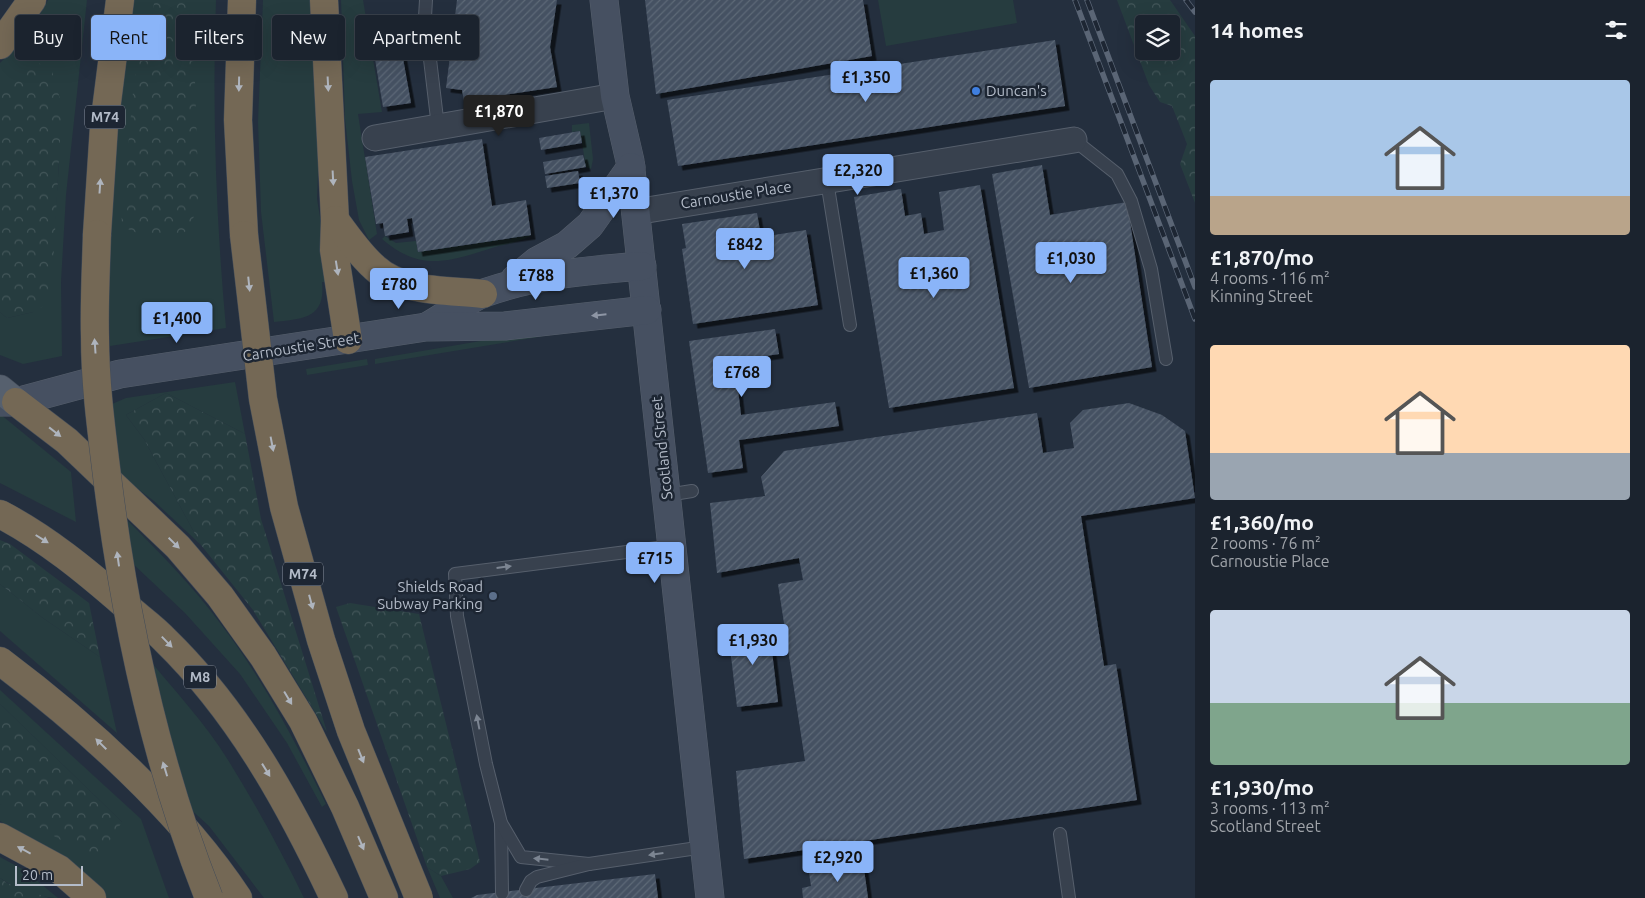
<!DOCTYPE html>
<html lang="en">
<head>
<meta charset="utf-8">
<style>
	:root { --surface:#1b232e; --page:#282f3a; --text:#f1f3f6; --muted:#a0a4aa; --line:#39404a; --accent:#8ab4f8 }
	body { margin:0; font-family:Ubuntu,sans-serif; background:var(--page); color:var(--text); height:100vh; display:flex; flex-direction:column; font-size:19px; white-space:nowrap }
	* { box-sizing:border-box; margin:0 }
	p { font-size:16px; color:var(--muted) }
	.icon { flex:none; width:28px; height:28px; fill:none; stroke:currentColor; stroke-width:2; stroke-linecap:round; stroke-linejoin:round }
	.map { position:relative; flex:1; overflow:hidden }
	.details { display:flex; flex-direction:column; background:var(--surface); width:450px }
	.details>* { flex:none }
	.top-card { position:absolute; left:15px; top:15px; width:475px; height:45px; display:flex; gap:10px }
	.tools { position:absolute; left:1135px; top:15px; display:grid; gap:10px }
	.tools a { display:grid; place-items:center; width:45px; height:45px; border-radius:5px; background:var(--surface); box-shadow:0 5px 20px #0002,0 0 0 1px var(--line); font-size:25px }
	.scale { position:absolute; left:15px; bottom:12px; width:68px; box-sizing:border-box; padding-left:5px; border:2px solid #b4bcc9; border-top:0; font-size:14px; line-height:18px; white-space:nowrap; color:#b4bcc9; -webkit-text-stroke:4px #1d2633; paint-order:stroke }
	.price { position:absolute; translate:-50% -42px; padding:0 11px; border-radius:5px; background:var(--accent); color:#111; font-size:16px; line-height:32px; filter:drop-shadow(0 1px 2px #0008) }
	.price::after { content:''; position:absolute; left:50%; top:30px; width:15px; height:11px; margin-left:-8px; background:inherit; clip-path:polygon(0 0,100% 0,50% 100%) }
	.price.active { background:#222; color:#fff }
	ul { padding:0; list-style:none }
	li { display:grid; align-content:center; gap:10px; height:265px; padding:0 15px }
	li span { display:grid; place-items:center; height:155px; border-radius:5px; color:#555 }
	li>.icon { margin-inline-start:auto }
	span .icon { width:90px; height:90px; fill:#fffc; stroke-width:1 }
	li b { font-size:21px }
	h2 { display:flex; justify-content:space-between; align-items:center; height:60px; padding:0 15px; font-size:21px }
	.tag { padding:0 18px; border-radius:5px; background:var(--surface); box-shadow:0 5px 20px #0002,0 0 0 1px var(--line); font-size:18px; line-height:45px }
	.tag.active { background:var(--accent); color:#111 }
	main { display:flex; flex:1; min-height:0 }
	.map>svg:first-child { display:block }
</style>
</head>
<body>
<main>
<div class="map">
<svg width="1195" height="898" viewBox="0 0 1195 898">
	<defs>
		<pattern id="forest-crowns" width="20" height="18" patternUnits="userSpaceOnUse" patternTransform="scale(1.25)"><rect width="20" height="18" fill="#263c3f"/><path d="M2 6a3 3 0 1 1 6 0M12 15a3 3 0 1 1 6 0" fill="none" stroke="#435659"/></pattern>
		<pattern id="building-hatch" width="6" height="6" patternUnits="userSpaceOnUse" patternTransform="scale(1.25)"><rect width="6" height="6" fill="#455162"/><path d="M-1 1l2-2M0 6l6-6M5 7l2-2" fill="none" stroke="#5d6877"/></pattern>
		<filter id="shadow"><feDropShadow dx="4.5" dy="4.5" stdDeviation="0" flood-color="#0009"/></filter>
	</defs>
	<rect width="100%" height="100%" fill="#242f3e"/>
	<g fill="#263c3f">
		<polygon points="48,0 87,0 66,195 61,282 62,356 23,364 0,355 0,312 7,318 33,312 55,220 59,162 0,98 0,63 29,34"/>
		<path d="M134,0H216C212,109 216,219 226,328L110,346L108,270L118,91Z"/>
		<path d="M263,0H310L319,147L317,199L331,282H322C326,319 302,319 274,322L261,212L258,121Z"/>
		<polygon points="341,0 363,0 382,112 358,114 377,234 369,240 359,220 352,181 345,119"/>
		<polygon points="878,0 1013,0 1017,23 886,46"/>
		<polygon points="589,123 593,159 591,169 586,167 580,131 572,132 572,125"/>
		<path d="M531,235C524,241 506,244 495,247C451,261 421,273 382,239L385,236L396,243L416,241L418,252Z"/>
		<polygon points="574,325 575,331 375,364 375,359"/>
		<polygon points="367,359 368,365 307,375 306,369"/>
		<polygon points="235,382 245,434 166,393 126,415 144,439 201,545 154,501 118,474 112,404 126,398"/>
		<polygon points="0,414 71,472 76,522 0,483"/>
		<path d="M123,516C157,550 192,585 220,623C263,679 295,741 326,804L322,807L287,743L240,674L185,613L131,562Z"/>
		<polygon points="0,584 43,618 100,657 117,733 0,631"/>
		<path d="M147,657C175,691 205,723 228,760C256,805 281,851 304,898H264L209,826L187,806Z"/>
		<polygon points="0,690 141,819 169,898 104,898 77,869 0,821 0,804 122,822 0,704"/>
		<path d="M0,857L24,870L58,898C40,898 14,888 0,878Z"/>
		<polygon points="427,867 441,876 453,898 440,898"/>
	</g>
	<g fill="url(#forest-crowns)" fill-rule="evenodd">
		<polygon points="155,0 195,0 193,17 199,208 185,232 151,239 121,226 134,81"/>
		<path d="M1117,0H1170L1195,36V203L1180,164L1187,144L1172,106L1160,102L1149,85ZM1144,24H1171V51H1144Z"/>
		<path d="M37,62L52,71L62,106L53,268L47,304L33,312L7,318L0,312V98C8,80 19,70 37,62Z"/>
		<polygon points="166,393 245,434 261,519 327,732 253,610 201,545 144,439 126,415"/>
		<polygon points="0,540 10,544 89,603 100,657 43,618 0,584"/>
		<polygon points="350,603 419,614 480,862 470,869 441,876 427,867 336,607"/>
		<polygon points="0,704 122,822 96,861 0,804"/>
		<polygon points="0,878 7,883 49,898 0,898"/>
	</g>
	<g fill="url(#building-hatch)" filter="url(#shadow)">
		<polygon points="457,0 557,0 550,47 557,87 464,101 462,90 446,88"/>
		<polygon points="645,0 863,0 872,56 656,94"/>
		<polygon points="397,25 411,103 383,107 370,29"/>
		<polygon points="1055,40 1065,106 678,166 667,100"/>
		<polygon points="580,131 582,143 541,150 539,138"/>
		<polygon points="482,139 492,206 526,200 531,235 418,252 412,218 407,219 409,232 385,236 383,223 376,224 365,157"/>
		<polygon points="583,155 586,167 545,174 543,162"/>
		<polygon points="1042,165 1050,215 1127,202 1152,367 1029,388 992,174"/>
		<polygon points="578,171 580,183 547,188 545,176"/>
		<polygon points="980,185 1014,388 889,408 854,197 901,189 905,216 921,213 924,234 944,230 939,192"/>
		<polygon points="757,213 761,237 806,230 818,305 693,324 682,249 686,248 682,224"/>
		<polygon points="775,329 779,354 759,357 760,368 736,372 741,415 835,402 839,426 739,440 743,468 708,473 689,341"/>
		<polygon points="1129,403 1162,415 1185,431 1195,498 1081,516 1104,666 1116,664 1137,800 744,859 736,771 805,761 778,584 803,580 799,558 717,573 710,503 765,496 761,477 784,451 1037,413 1043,453 1074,448 1070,423 1083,410"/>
		<polygon points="769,626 778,702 737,707 728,631"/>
		<polygon points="863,862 868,898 803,898 802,888 811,886 809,873"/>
		<polygon points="655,874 658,898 471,898 477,895"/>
	</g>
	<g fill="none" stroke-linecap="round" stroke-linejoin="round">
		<g stroke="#565f6c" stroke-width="14">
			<g id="lane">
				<polyline points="426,0 425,17 438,127"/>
				<polyline points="1074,140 1117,174 1131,201 1151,269 1166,359"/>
				<polyline points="827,181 850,325"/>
				<polyline points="667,495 692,491"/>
				<polyline points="501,823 502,893"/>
				<polyline points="1060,834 1069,898"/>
				<polyline points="589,864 521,857 501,823 486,764 457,616 455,574 673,546"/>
				<polyline points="526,890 531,881 537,877 589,864 704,847"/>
			</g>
		</g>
		<g stroke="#565f6c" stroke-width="27">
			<g id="street">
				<polyline points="375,138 615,96"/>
				<polyline points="635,212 1074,140"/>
			</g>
		</g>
		<g stroke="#565f6c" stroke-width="29">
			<g id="secondary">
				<polyline points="604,0 615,96 630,161 710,898"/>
				<polyline points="515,279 537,261 567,245 590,225 631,167"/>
				<path d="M428,326C446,316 465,301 484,293C534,275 589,270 642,266"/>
				<polyline points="0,402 16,402 120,374 426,327 505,326 647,310"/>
			</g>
		</g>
		<g stroke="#414a57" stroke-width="29">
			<polyline id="primary" points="0,389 16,402"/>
		</g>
		<g stroke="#434c59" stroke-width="29">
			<g id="highway">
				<polyline points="242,0 238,120 244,235"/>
				<polyline points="324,0 335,220 334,250 348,340"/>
				<polyline points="0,45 32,0"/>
				<path d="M335,220C348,237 359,254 375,268C402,293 448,290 483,294"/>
				<polyline points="97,234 104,126 120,0"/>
				<polyline points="16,402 67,441 178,547 220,596 263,656 303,721 345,807 384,898"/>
				<path d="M0,514C46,538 86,571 125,605C138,617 153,627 165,640C240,713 290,805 334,898"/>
				<path d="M0,661C84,724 180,810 238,898"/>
				<polyline points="0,837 59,869 92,898"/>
			</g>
		</g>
		<use href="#lane" stroke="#38414e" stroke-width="12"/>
		<use href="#street" stroke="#38414e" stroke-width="25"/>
		<use href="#secondary" stroke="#465061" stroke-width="28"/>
		<use href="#primary" stroke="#56606e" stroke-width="28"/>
		<use href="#highway" stroke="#746855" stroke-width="28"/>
		<g stroke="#5a6575" stroke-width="5.5">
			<g id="rail">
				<polyline points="1075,0 1195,319"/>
				<polyline points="1087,0 1195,287"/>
				<polyline points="1186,0 1195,12"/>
			</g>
		</g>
		<use href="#rail" stroke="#1d2633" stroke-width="4" stroke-dasharray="11" stroke-linecap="butt"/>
		<g stroke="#434c59" stroke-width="29" stroke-linecap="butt">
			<g id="highway-bridge">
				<path d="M97,234C96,268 94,303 95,337C95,385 102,435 108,484C126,625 156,765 209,898"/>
				<polyline points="244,235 263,399 284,507 321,640 351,731 419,898"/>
			</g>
		</g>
		<use href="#highway-bridge" stroke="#746855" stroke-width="28"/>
	</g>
	<defs><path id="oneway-solid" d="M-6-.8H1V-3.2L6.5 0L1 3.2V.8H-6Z" transform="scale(1.25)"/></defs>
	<g fill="#aeb4bd">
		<use href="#oneway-solid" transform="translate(239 84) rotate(91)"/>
		<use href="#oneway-solid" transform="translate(328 84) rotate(87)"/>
		<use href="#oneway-solid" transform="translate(333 178) rotate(87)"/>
		<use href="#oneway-solid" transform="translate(100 186) rotate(-86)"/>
		<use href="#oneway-solid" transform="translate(337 268) rotate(81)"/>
		<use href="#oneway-solid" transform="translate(249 284) rotate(84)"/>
		<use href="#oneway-solid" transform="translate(95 346) rotate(-94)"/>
		<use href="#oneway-solid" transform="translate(55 432) rotate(38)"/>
		<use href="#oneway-solid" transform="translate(272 444) rotate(79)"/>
		<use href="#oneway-solid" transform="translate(42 539) rotate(32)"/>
		<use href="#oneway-solid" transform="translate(174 543) rotate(44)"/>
		<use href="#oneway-solid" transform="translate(118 559) rotate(-98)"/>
		<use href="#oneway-solid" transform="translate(311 602) rotate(75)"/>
		<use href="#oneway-solid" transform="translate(167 642) rotate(46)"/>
		<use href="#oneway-solid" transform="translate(288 698) rotate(59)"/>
		<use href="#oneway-solid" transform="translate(101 744) rotate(-135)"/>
		<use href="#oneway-solid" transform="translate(361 756) rotate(68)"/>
		<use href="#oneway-solid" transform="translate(165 769) rotate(-107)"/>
		<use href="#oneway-solid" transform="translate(266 770) rotate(58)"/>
		<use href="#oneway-solid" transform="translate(361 843) rotate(67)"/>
		<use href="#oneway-solid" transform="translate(24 850) rotate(-152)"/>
	</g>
	<use fill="#8e96a5" href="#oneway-solid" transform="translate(599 315) rotate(174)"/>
	<g fill="#7c8592">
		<use href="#oneway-solid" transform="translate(504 567) rotate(-7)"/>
		<use href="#oneway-solid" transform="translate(478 722) rotate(-101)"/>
		<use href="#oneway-solid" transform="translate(656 854) rotate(172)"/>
		<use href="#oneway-solid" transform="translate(541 859) rotate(-174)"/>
	</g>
	<circle fill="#3f7fe0" stroke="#1d2633" stroke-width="2" cx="976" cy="91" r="5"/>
	<circle fill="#5c6f8a" stroke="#1d2633" stroke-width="2" cx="493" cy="596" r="5"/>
	<g text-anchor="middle" stroke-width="5" stroke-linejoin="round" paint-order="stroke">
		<g fill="#1d2633" stroke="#878f9c" stroke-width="1">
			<rect x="85" y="105.5" width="40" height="23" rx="4"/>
			<rect x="283" y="562.5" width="40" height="23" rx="4"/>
			<rect x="184" y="665.5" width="32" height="23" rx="4"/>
		</g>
		<g font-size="14" font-weight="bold" fill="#b4bcc9">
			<text x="105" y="122">M74</text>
			<text x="303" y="579">M74</text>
			<text x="200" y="682">M8</text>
		</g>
		<g font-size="15" fill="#b4bcc9" stroke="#1d2633" text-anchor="start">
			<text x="986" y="96">Duncan's</text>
			<text x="483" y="592" text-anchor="end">Shields Road<tspan x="483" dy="17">Subway Parking</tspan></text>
		</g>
		<g font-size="15" fill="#b4bcc9" stroke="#1d2633">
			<text transform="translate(736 195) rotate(-9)" y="5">Carnoustie Place</text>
			<text transform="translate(301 347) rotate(-9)" y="5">Carnoustie Street</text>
			<text transform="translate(662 448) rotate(-96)" y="5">Scotland Street</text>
		</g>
	</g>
</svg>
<div class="tools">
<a><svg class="icon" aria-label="layers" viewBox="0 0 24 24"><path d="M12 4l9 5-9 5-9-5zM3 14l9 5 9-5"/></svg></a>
</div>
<div class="scale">20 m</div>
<b class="price" style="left:866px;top:103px">£1,350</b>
<b class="price active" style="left:499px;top:137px">£1,870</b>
<b class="price" style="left:858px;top:196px">£2,320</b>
<b class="price" style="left:614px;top:219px">£1,370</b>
<b class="price" style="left:745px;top:270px">£842</b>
<b class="price" style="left:1071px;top:284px">£1,030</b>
<b class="price" style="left:934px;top:299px">£1,360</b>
<b class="price" style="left:536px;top:301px">£788</b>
<b class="price" style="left:399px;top:310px">£780</b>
<b class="price" style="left:177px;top:344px">£1,400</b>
<b class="price" style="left:742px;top:398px">£768</b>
<b class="price" style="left:655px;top:584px">£715</b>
<b class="price" style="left:753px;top:666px">£1,930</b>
<b class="price" style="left:838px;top:883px">£2,920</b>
<div class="top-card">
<a class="tag">Buy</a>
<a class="tag active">Rent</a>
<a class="tag">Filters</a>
<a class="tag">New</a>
<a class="tag">Apartment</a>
</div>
</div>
<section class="details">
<h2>14 homes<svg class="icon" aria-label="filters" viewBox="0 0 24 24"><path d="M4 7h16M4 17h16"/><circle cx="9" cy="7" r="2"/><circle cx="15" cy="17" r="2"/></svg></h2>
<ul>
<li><span style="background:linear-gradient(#a9c7e8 75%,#b9a48a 0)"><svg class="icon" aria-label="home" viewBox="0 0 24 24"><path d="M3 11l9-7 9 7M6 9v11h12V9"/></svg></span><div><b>£1,870/mo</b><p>4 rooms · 116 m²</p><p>Kinning Street</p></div></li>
<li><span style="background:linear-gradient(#ffd9b3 70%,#9aa5b1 0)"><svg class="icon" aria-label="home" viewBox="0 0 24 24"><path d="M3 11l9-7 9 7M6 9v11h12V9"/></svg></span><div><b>£1,360/mo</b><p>2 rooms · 76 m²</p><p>Carnoustie Place</p></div></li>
<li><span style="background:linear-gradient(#c9d6e8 60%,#7fa58c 0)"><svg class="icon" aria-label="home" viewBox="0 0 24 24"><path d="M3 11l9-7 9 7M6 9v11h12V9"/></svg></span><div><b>£1,930/mo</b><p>3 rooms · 113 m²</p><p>Scotland Street</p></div></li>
</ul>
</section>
</main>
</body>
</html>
